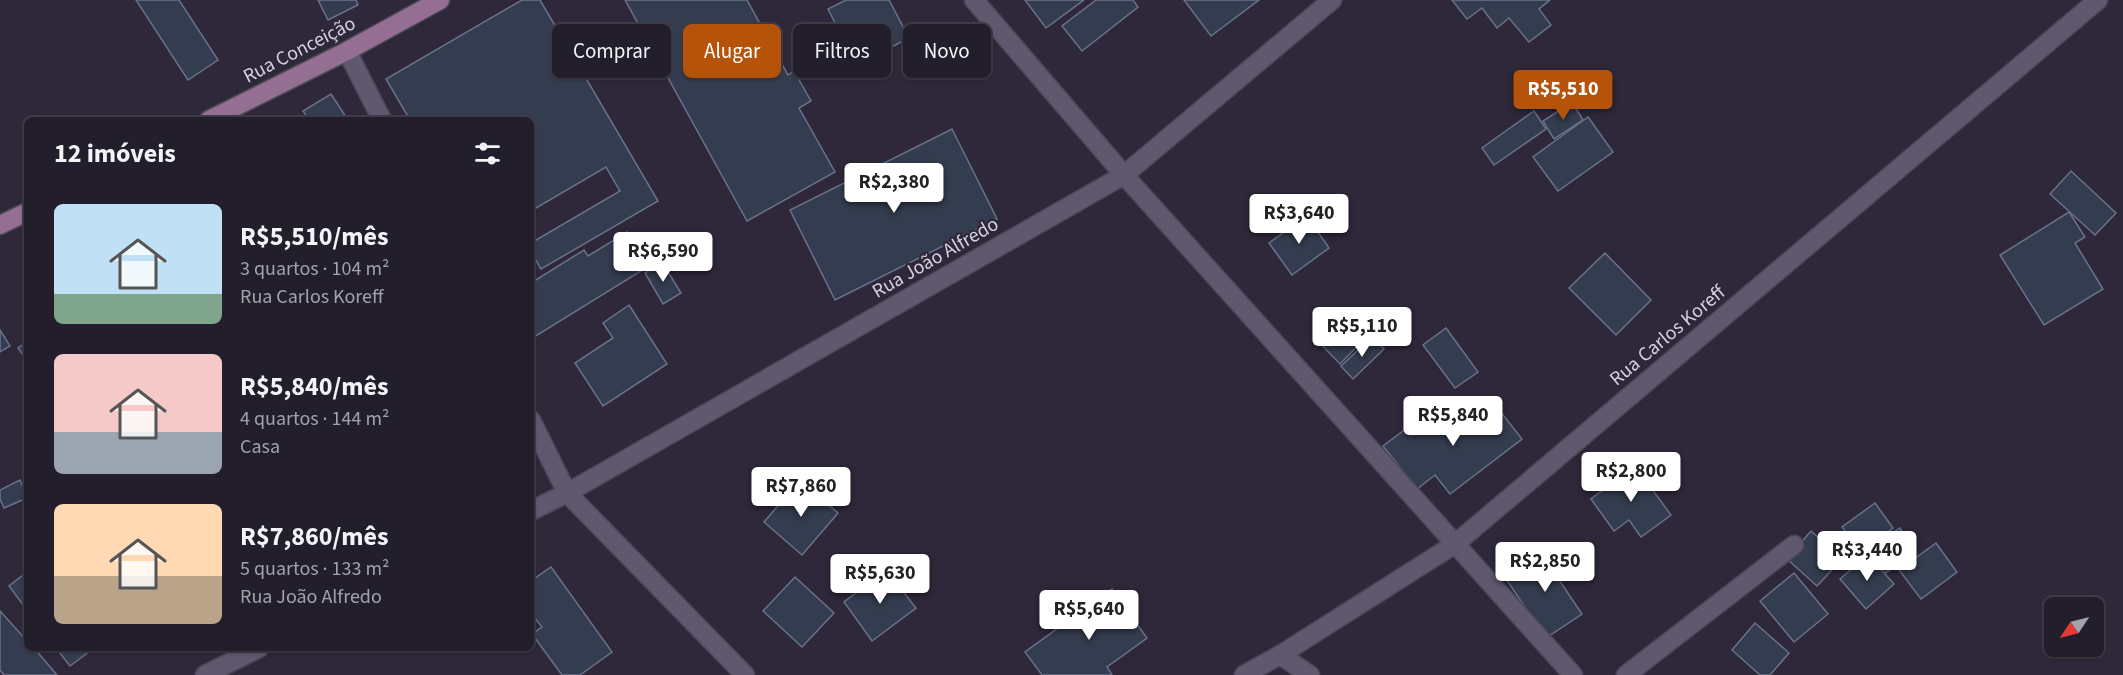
<!DOCTYPE html>
<html lang="pt">
<head>
<meta charset="utf-8">
<style>
	:root { --surface:#231e2c; --page:#2f2b38; --text:#f1f3f6; --muted:#a3a2a9; --line:#403c48; --accent:#b45309 }
	body { margin:0; font-family:"Source Sans 3",sans-serif; background:var(--page); color:var(--text); height:100vh; display:flex; flex-direction:column; font-size:22px; white-space:nowrap }
	* { box-sizing:border-box; margin:0 }
	p { font-size:20px; color:var(--muted) }
	.icon { flex:none; width:33px; height:33px; fill:none; stroke:currentColor; stroke-width:2; stroke-linecap:round; stroke-linejoin:round }
	.map { position:relative; flex:1; overflow:hidden }
	.panel { position:absolute; left:24px; top:117px; width:510px; height:534px; display:flex; flex-direction:column; background:var(--surface); border-radius:9px; box-shadow:0 2px 4px #0004,0 0 0 2px var(--line) }
	.panel>* { flex:none }
	.banner { position:absolute; left:552px; top:24px; width:570px; height:54px; display:flex; gap:12px }
	.needle { width:39px; rotate:235deg }
	.controls { position:absolute; left:2044px; top:597px; display:grid; gap:12px }
	.controls a { display:grid; place-items:center; width:60px; height:60px; border-radius:9px; background:var(--surface); box-shadow:0 2px 4px #0004,0 0 0 2px var(--line); font-size:30px }
	.price { position:absolute; translate:-50% -51px; padding:0 14px; border-radius:6px; background:#fff; color:#222; font-size:20px; line-height:39px; filter:drop-shadow(0 2px 3px #0008) }
	.price::after { content:''; position:absolute; left:50%; top:36px; width:18px; height:14px; margin-left:-9px; background:inherit; clip-path:polygon(0 0,100% 0,50% 100%) }
	.price.selected { background:var(--accent); color:#fff }
	ul { padding:0; list-style:none }
	li { display:flex; align-items:center; gap:18px; height:150px; padding:0 30px }
	li span { display:grid; place-items:center; flex:none; width:168px; height:120px; border-radius:9px; color:#555 }
	li>.icon { margin-inline-start:auto }
	span .icon { width:72px; height:72px; fill:#fffc; stroke-width:1 }
	li b { font-size:26px }
	h2 { display:flex; justify-content:space-between; align-items:center; height:72px; padding:0 30px; font-size:26px }
	.chip { padding:0 21px; border-radius:9px; background:var(--surface); box-shadow:0 2px 4px #0004,0 0 0 2px var(--line); font-size:21px; line-height:54px }
	.chip.selected { background:var(--accent); color:#fff }
	.map>svg:first-child { display:block }
</style>
</head>
<body>
<div class="map">
<svg width="2123" height="675" viewBox="0 0 2123 675">
	<rect width="100%" height="100%" fill="#2f283b"/>
	<g fill="#343c4f" stroke="#697289" stroke-width="1.5">
		<polygon points="136,0 179,0 218,60 188,80"/>
		<polygon points="318,0 356,0 358,5 328,20"/>
		<polygon points="522,0 540,0 658,201 541,269 531,252 531,243 620,191 606,167 531,211 531,120 410,120 386,79"/>
		<polygon points="625,0 747,0 788,75 794,71 811,101 799,108 835,172 747,221"/>
		<polygon points="846,0 889,0 909,38 857,65 828,9"/>
		<polygon points="1025,0 1084,0 1046,28"/>
		<polygon points="1096,0 1133,0 1138,7 1082,51 1062,26"/>
		<polygon points="1184,0 1259,0 1211,36"/>
		<polygon points="1452,0 1550,0 1539,9 1551,25 1529,42 1509,18 1497,28 1482,8 1467,19"/>
		<polygon points="331,94 348,120 309,120 303,111"/>
		<polygon points="1572,102 1583,120 1554,139 1543,121"/>
		<polygon points="1534,111 1546,129 1494,165 1482,148"/>
		<polygon points="1588,117 1613,152 1558,191 1533,157"/>
		<polygon points="952,129 997,219 835,300 790,210"/>
		<polygon points="2071,171 2116,213 2095,235 2050,194"/>
		<polygon points="2069,212 2085,237 2075,243 2103,289 2044,325 2000,255"/>
		<polygon points="1307,216 1329,248 1292,275 1269,243"/>
		<polygon points="627,232 649,266 531,339 531,283 584,250 588,256"/>
		<polygon points="1605,253 1651,300 1616,335 1569,288"/>
		<polygon points="662,262 681,293 663,304 645,273"/>
		<polygon points="629,305 667,364 603,406 575,363 613,338 603,323"/>
		<polygon points="1344,309 1369,334 1340,364 1315,338"/>
		<polygon points="1446,328 1478,372 1455,388 1423,345"/>
		<polygon points="0,330 10,346 0,352"/>
		<polygon points="1372,337 1384,349 1353,379 1341,366"/>
		<polygon points="27,342 27,361 18,348"/>
		<polygon points="1489,397 1522,439 1450,494 1435,475 1417,489 1383,446 1426,414 1441,434"/>
		<polygon points="1635,466 1671,515 1641,537 1629,520 1614,531 1591,499"/>
		<polygon points="20,480 27,498 4,508 0,499 0,490"/>
		<polygon points="800,480 838,513 802,555 764,522"/>
		<polygon points="1875,503 1893,528 1861,552 1842,527"/>
		<polygon points="1900,528 1916,553 1884,574 1869,548"/>
		<polygon points="1811,531 1842,559 1817,586 1787,559"/>
		<polygon points="1936,543 1957,572 1921,599 1899,570"/>
		<polygon points="1553,547 1568,569 1557,577 1582,614 1546,638 1506,579"/>
		<polygon points="1868,555 1894,584 1866,609 1840,579"/>
		<polygon points="551,567 612,652 580,675 562,675 532,634 542,627 531,613 531,581"/>
		<polygon points="886,570 916,608 872,641 844,602"/>
		<polygon points="27,572 27,610 9,586"/>
		<polygon points="1794,573 1828,614 1794,642 1760,601"/>
		<polygon points="795,577 834,613 802,647 763,611"/>
		<polygon points="1112,589 1147,638 1107,667 1112,675 1042,675 1025,652"/>
		<polygon points="0,611 27,641 27,648 34,648 57,675 4,675 0,670"/>
		<polygon points="1755,623 1789,653 1770,675 1760,675 1732,650"/>
		<polygon points="56,648 94,648 70,666"/>
	</g>
	<g fill="none" stroke-linecap="round" stroke-linejoin="round">
		<g stroke="#4c4656" stroke-width="21">
			<g id="minor">
				<polyline points="974,0 1124,175 1573,675"/>
				<polyline points="347,51 382,120"/>
				<polyline points="531,420 567,493 745,675"/>
				<polyline points="531,511 567,493 1124,175 1332,0"/>
				<polyline points="1280,655 1310,675"/>
				<polyline points="205,675 259,648"/>
				<polyline points="1244,675 1280,655 1455,544 2098,0"/>
				<polyline points="1626,675 1794,545"/>
			</g>
		</g>
		<g stroke="#4c4656" stroke-width="21">
			<g id="major">
				<polyline points="209,120 347,51 440,0"/>
				<polyline points="0,225 27,212"/>
			</g>
		</g>
		<use href="#minor" stroke="#5f586e" stroke-width="18"/>
		<use href="#major" stroke="#946e93" stroke-width="18"/>
	</g>
	<g text-anchor="middle" stroke-width="4.5" stroke-linejoin="round" paint-order="stroke">
		<g font-size="20" fill="#d4d0dd" stroke="#2f283b">
			<text transform="translate(299 49) rotate(-27)" y="7">Rua Conceição</text>
			<text transform="translate(935 257) rotate(-30)" y="7">Rua João Alfredo</text>
			<text transform="translate(1667 335) rotate(-40)" y="7">Rua Carlos Koreff</text>
		</g>
	</g>
</svg>
<div class="controls">
<a><svg class="needle" viewBox="-14 -14 28 28"><path d="M0-13l5 13h-10z" fill="#e53935"/><path d="M0 13l5-13h-10z" fill="#a3a2a9"/></svg></a>
</div>
<b class="price selected" style="left:1563px;top:121px">R$5,510</b>
<b class="price" style="left:894px;top:214px">R$2,380</b>
<b class="price" style="left:1299px;top:245px">R$3,640</b>
<b class="price" style="left:663px;top:283px">R$6,590</b>
<b class="price" style="left:1362px;top:358px">R$5,110</b>
<b class="price" style="left:1453px;top:447px">R$5,840</b>
<b class="price" style="left:1631px;top:503px">R$2,800</b>
<b class="price" style="left:801px;top:518px">R$7,860</b>
<b class="price" style="left:1867px;top:582px">R$3,440</b>
<b class="price" style="left:1545px;top:593px">R$2,850</b>
<b class="price" style="left:880px;top:605px">R$5,630</b>
<b class="price" style="left:1089px;top:641px">R$5,640</b>
<div class="banner">
<a class="chip">Comprar</a>
<a class="chip selected">Alugar</a>
<a class="chip">Filtros</a>
<a class="chip">Novo</a>
</div>
<section class="panel">
<h2>12 imóveis<svg class="icon" aria-label="filters" viewBox="0 0 24 24"><path d="M4 7h16M4 17h16"/><circle cx="9" cy="7" r="2"/><circle cx="15" cy="17" r="2"/></svg></h2>
<ul>
<li><span style="background:linear-gradient(#bfe0f5 75%,#7fa58c 0)"><svg class="icon" aria-label="home" viewBox="0 0 24 24"><path d="M3 11l9-7 9 7M6 9v11h12V9"/></svg></span><div><b>R$5,510/mês</b><p>3 quartos · 104 m²</p><p>Rua Carlos Koreff</p></div></li>
<li><span style="background:linear-gradient(#f6c9c9 65%,#9aa5b1 0)"><svg class="icon" aria-label="home" viewBox="0 0 24 24"><path d="M3 11l9-7 9 7M6 9v11h12V9"/></svg></span><div><b>R$5,840/mês</b><p>4 quartos · 144 m²</p><p>Casa</p></div></li>
<li><span style="background:linear-gradient(#ffd9b3 60%,#b9a48a 0)"><svg class="icon" aria-label="home" viewBox="0 0 24 24"><path d="M3 11l9-7 9 7M6 9v11h12V9"/></svg></span><div><b>R$7,860/mês</b><p>5 quartos · 133 m²</p><p>Rua João Alfredo</p></div></li>
</ul>
</section>
</div>
</body>
</html>
